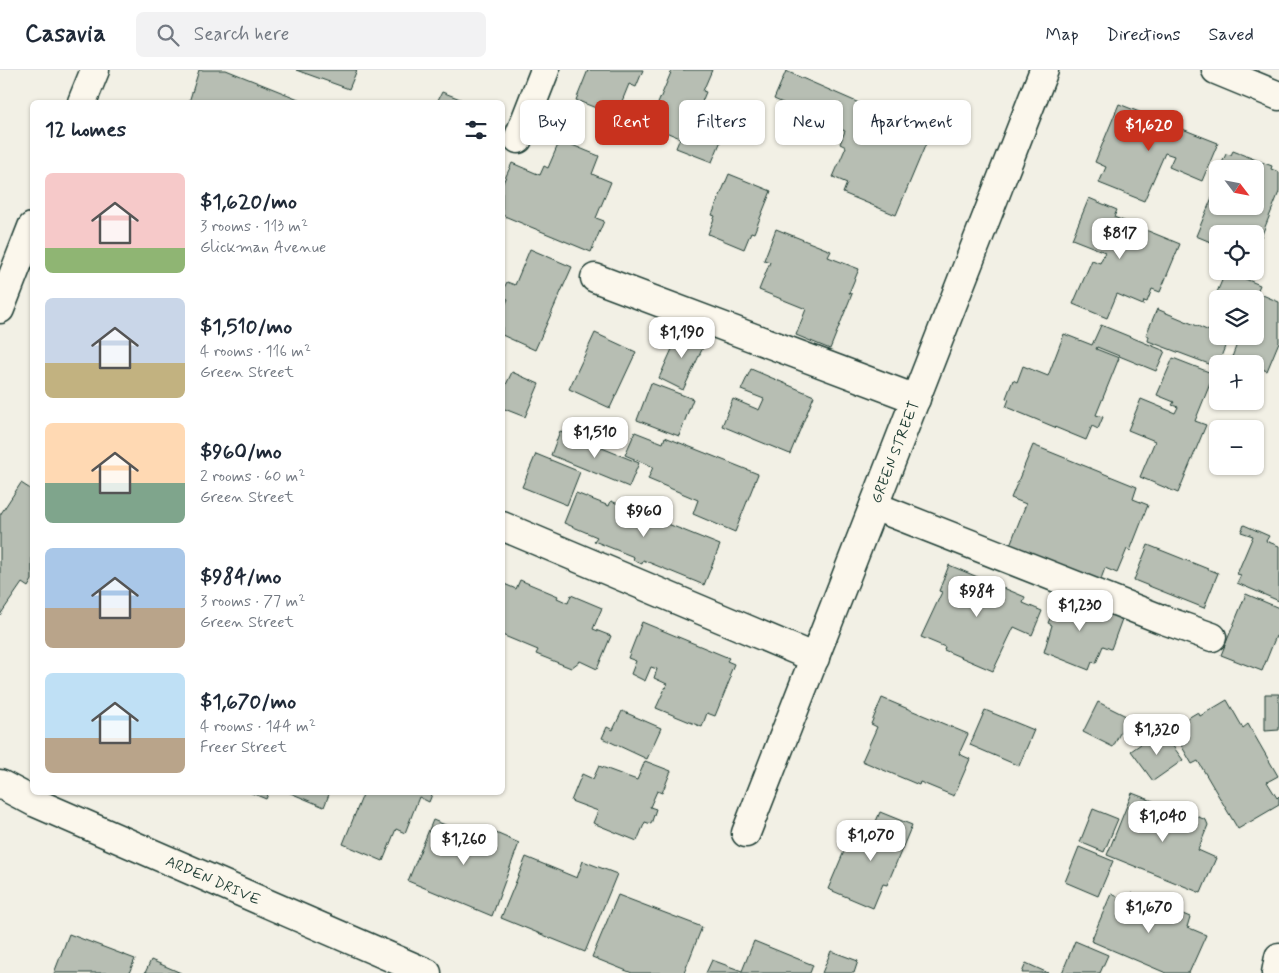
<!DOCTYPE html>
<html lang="en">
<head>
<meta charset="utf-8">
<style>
	:root { --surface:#fff; --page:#f2f2f3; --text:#1f2937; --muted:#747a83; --line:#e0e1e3; --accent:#c8321e }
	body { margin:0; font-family:Mynerve,sans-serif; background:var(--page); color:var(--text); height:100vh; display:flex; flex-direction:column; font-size:19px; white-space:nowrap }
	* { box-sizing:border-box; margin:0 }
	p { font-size:16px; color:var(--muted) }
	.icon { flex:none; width:28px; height:28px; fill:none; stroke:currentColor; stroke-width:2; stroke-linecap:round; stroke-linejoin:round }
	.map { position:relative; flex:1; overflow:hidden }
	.sheet { position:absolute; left:30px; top:30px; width:475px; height:695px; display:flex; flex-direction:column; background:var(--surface); border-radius:8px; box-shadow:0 1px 4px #0004 }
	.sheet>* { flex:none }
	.hud { position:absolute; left:520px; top:30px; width:475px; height:45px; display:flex; gap:10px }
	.needle { width:32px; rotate:122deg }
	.buttons { position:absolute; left:1209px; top:90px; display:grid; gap:10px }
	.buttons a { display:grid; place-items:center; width:55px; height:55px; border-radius:8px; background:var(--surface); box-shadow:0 1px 4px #0004; font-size:25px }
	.price { position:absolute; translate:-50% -42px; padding:0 11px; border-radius:10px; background:#fff; color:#222; font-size:16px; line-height:32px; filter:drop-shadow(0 1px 2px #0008) }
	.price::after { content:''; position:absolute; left:50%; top:30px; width:15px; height:11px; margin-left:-8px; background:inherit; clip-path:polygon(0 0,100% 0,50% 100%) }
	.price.on { background:var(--accent); color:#fff }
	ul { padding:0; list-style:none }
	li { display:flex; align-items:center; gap:15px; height:125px; padding:0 15px }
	li span { display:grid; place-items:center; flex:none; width:140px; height:100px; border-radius:8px; color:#555 }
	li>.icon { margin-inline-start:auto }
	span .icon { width:60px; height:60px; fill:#fffc; stroke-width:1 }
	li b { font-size:21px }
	h2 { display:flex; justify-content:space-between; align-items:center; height:60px; padding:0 15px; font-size:21px }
	.chip { padding:0 18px; border-radius:8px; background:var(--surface); box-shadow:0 1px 4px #0004; font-size:18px; line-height:45px }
	.chip.on { background:var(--accent); color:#fff }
	header { display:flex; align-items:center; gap:30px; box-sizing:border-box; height:70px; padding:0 25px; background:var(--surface); border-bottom:1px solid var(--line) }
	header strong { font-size:24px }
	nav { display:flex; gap:28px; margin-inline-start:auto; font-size:18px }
	.search { width:350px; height:45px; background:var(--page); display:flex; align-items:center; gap:12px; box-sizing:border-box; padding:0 18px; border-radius:8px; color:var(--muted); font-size:19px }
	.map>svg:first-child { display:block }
</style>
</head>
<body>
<header>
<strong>Casavia</strong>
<div class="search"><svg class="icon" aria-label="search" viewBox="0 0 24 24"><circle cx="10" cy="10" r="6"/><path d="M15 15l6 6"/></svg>Search here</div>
<nav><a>Map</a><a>Directions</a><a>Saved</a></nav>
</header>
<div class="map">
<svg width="1279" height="903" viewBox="0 0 1279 903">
	<rect width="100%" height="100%" fill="#f2f0e5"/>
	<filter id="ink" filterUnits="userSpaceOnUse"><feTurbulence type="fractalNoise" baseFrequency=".02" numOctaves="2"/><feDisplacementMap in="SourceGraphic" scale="10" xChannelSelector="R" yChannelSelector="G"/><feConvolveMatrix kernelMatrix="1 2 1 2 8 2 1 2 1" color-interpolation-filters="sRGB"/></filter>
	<g filter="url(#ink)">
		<g fill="#b7beb3" stroke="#1f3d34">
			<polygon points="199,0 226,0 306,32 189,32"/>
			<polygon points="296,0 357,0 349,19"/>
			<polygon points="588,0 643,0 636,17 629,14 616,46 576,30"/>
			<polygon points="672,0 712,0 703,21 706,22 699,39 729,52 712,92 676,78 680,68 649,55"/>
			<polygon points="786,1 930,64 896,145 843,123 847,113 833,107 846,77 840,74 845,61 774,29"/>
			<polygon points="442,22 468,32 437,32"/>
			<polygon points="1119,34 1218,73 1202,111 1169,97 1174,86 1165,83 1144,131 1099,113 1106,97 1095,92"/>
			<polygon points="560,70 599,86 592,104 611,112 596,148 604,151 591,182 502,145 502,115 512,93 540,105 544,96 548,98"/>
			<polygon points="1233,81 1272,96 1271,99 1279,102 1279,122 1261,167 1246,162 1246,164 1218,164 1218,175 1196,166 1218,113 1218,136 1255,136 1255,99 1223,99 1225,94 1222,93 1226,84 1231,85"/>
			<polygon points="729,104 771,121 754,163 751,162 744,179 708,164 715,146 712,145"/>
			<polygon points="1089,128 1117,140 1114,147 1180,174 1160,222 1152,219 1147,232 1144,231 1143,235 1117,224 1107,248 1073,234 1092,190 1100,193 1105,182 1072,169"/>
			<polygon points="776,159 831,181 828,187 859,199 849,223 852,224 830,279 796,265 806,239 759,220 770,192 764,190"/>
			<polygon points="530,179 572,197 535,280 502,265 502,242 508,229 502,227 502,222 507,212 515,215"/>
			<polygon points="1226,201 1260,215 1254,229 1218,229 1218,236 1212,234"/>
			<polygon points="1258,223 1279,232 1279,272 1267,301 1255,296 1255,294 1232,287 1240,266 1255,266 1255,230"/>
			<polygon points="1157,239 1214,263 1218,255 1218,266 1226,266 1228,269 1217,297 1148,271 1149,266 1146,265"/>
			<polygon points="1101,255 1165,281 1156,301 1097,277 1096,279 1119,288 1096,345 1103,347 1098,359 1092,356 1086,370 1006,337 1009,329 1006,328 1013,310 1017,312 1023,296 1048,306 1064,264 1092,275"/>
			<polygon points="681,259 706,271 683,320 659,308"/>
			<polygon points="595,263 636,282 610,338 569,319"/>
			<polygon points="1173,288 1214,304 1195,351 1206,355 1178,423 1140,407 1155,371 1128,360 1141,329 1175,343 1178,337 1172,335 1174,332 1157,325"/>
			<polygon points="751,299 814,326 790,384 722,356 733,329 759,340 764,329 741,320"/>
			<polygon points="512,302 539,314 525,347 502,338 502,323"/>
			<polygon points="651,313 693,329 679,366 637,350"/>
			<polygon points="560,361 639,393 629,417 551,385"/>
			<polygon points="635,362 663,373 665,367 758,404 735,462 693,444 698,430 648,409 653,397 625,385"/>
			<polygon points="1033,375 1137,417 1133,429 1148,435 1130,481 1127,479 1117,503 1105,498 1098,517 1008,480 1026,434 1011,428"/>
			<polygon points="536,384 580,402 567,435 522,417"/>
			<polygon points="21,413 32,420 32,510 28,517 22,513 0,545 0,445"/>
			<polygon points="576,423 609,436 611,431 720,475 704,515 643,490 642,494 633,490 634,487 594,471 597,467 564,453"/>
			<polygon points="1244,455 1269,466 1266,471 1279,476 1279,531 1237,513 1241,505 1237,504 1253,466 1241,462"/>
			<polygon points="1148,475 1218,503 1204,538 1134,510"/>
			<polygon points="949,495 1025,527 1023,533 1042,541 1032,565 1014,557 993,601 944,580 945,577 921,567 942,522 939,521"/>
			<polygon points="520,510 558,526 557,528 568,533 571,525 602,538 593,559 611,566 597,599 580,591 571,598 536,584 538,580 502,565 502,513 516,519"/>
			<polygon points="1060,524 1122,549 1111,579 1103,576 1096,593 1092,592 1089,600 1044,582 1052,555 1048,553"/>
			<polygon points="1246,524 1279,538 1279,567 1276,566 1262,601 1221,585"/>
			<polygon points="642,552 729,588 727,591 734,594 729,606 731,607 715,646 707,643 702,657 656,638 667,614 654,608 657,599 651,597 645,611 631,604 636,591 628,588"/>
			<polygon points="1265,624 1279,624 1279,660 1265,661"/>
			<polygon points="882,628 968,664 959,684 970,689 954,726 920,712 919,715 862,691 877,657 871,654"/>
			<polygon points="1227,630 1243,658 1248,654 1278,706 1267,712 1277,728 1279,726 1279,735 1238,759 1198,691 1192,694 1171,658 1198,642 1200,646"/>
			<polygon points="1098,632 1128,647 1113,677 1083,662"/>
			<polygon points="985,640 1034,660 1019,696 970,675"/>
			<polygon points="622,641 661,658 647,689 602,668 607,657 613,660"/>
			<polygon points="1161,660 1183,690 1153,711 1131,681"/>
			<polygon points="645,691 671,701 662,723 657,721 650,737 656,739 651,754 645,752 637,771 593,753 598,741 571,731 582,704 593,709 599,696 637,710"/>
			<polygon points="249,722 269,722 266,729"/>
			<polygon points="288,722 330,722 324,737"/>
			<polygon points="364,722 433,722 429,732 419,727 405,763 396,759 383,791 343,774"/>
			<polygon points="1132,723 1163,735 1164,733 1206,750 1208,755 1198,780 1216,788 1201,823 1107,785"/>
			<polygon points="1093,739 1118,749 1104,782 1080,772"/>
			<polygon points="880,742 912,755 887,815 883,814 873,838 828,819 848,772 864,779"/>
			<polygon points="433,750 485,771 489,760 519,773 492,846 408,811"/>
			<polygon points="1079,777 1113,791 1098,826 1065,812"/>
			<polygon points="526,787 577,808 583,791 617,804 585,882 501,848"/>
			<polygon points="1132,823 1190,847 1187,857 1206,865 1189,903 1166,903 1091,871 1111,824 1129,831"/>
			<polygon points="618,825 702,857 684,903 632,903 592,887"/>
			<polygon points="69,864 135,889 129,903 54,903"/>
			<polygon points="754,871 813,895 810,903 706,903 712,890 742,901"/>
			<polygon points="1075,871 1108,885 1100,903 1062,903"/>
			<polygon points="831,881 858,891 854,903 822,903"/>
			<polygon points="151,890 181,903 145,903"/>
			<polygon points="1026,893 1048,903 1022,903"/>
		</g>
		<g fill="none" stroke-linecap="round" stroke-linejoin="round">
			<g stroke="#1f3d34" stroke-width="31">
				<g id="minor">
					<polyline points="1216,0 1279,26"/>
					<polyline points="82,32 95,0"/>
					<polyline points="518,69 545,0"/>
					<polyline points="595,208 916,329"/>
					<polyline points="0,239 32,157"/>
					<polyline points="874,436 1161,549 1212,567"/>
					<polyline points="502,456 815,588"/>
					<path id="s1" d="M0,714L36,733L427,903"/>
					<path id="s2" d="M746,763L1044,0"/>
					<polyline points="1276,903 1279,887"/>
				</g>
			</g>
			<use href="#minor" stroke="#fbf7ec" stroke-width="28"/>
		</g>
	</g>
	<g text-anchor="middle" stroke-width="4" stroke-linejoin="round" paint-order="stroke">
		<g font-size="15" fill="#1f3d34" stroke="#fbf7ec">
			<text dy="5" stroke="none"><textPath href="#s2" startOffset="409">GREEN STREET</textPath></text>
			<text dy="5" stroke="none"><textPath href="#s1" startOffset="234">ARDEN DRIVE</textPath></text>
		</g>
	</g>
</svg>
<div class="buttons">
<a><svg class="needle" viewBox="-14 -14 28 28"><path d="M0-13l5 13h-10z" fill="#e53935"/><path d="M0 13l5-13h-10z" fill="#747a83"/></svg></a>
<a><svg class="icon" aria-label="locate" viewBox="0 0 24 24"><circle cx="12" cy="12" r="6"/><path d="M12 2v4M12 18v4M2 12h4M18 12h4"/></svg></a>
<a><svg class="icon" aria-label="layers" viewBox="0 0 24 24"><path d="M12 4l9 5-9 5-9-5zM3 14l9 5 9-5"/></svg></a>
<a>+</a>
<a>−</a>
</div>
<b class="price on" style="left:1149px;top:82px">$1,620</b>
<b class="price" style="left:1120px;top:190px">$817</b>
<b class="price" style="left:682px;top:289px">$1,190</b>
<b class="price" style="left:595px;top:389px">$1,510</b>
<b class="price" style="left:644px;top:468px">$960</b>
<b class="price" style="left:977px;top:548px">$984</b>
<b class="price" style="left:1080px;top:562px">$1,230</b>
<b class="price" style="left:1157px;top:686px">$1,320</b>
<b class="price" style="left:1163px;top:773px">$1,040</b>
<b class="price" style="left:871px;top:792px">$1,070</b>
<b class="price" style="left:464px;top:796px">$1,260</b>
<b class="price" style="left:1149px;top:864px">$1,670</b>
<div class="hud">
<a class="chip">Buy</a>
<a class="chip on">Rent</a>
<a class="chip">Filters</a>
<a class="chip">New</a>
<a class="chip">Apartment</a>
</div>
<section class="sheet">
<h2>12 homes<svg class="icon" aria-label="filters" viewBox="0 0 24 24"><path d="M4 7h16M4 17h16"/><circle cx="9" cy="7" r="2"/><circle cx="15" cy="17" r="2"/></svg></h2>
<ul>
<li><span style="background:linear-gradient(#f6c9c9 75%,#8fb573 0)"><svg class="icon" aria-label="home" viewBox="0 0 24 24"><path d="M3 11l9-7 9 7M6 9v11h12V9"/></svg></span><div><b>$1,620/mo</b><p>3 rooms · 113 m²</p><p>Glickman Avenue</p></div></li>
<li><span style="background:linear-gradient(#c9d6e8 65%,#c2b280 0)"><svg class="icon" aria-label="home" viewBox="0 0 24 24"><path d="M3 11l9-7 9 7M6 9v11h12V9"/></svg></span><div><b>$1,510/mo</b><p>4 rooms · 116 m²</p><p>Green Street</p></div></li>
<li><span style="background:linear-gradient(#ffd9b3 60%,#7fa58c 0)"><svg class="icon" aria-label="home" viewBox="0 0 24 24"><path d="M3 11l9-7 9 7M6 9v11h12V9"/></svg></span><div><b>$960/mo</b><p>2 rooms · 60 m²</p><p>Green Street</p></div></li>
<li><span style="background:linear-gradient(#a9c7e8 60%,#b9a48a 0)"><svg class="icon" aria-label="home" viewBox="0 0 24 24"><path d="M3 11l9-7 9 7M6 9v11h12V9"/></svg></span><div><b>$984/mo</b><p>3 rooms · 77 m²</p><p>Green Street</p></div></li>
<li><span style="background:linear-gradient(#bfe0f5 65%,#b9a48a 0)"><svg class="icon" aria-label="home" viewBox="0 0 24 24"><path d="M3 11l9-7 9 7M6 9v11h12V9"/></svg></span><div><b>$1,670/mo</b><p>4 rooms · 144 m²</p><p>Freer Street</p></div></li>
</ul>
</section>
</div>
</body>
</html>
